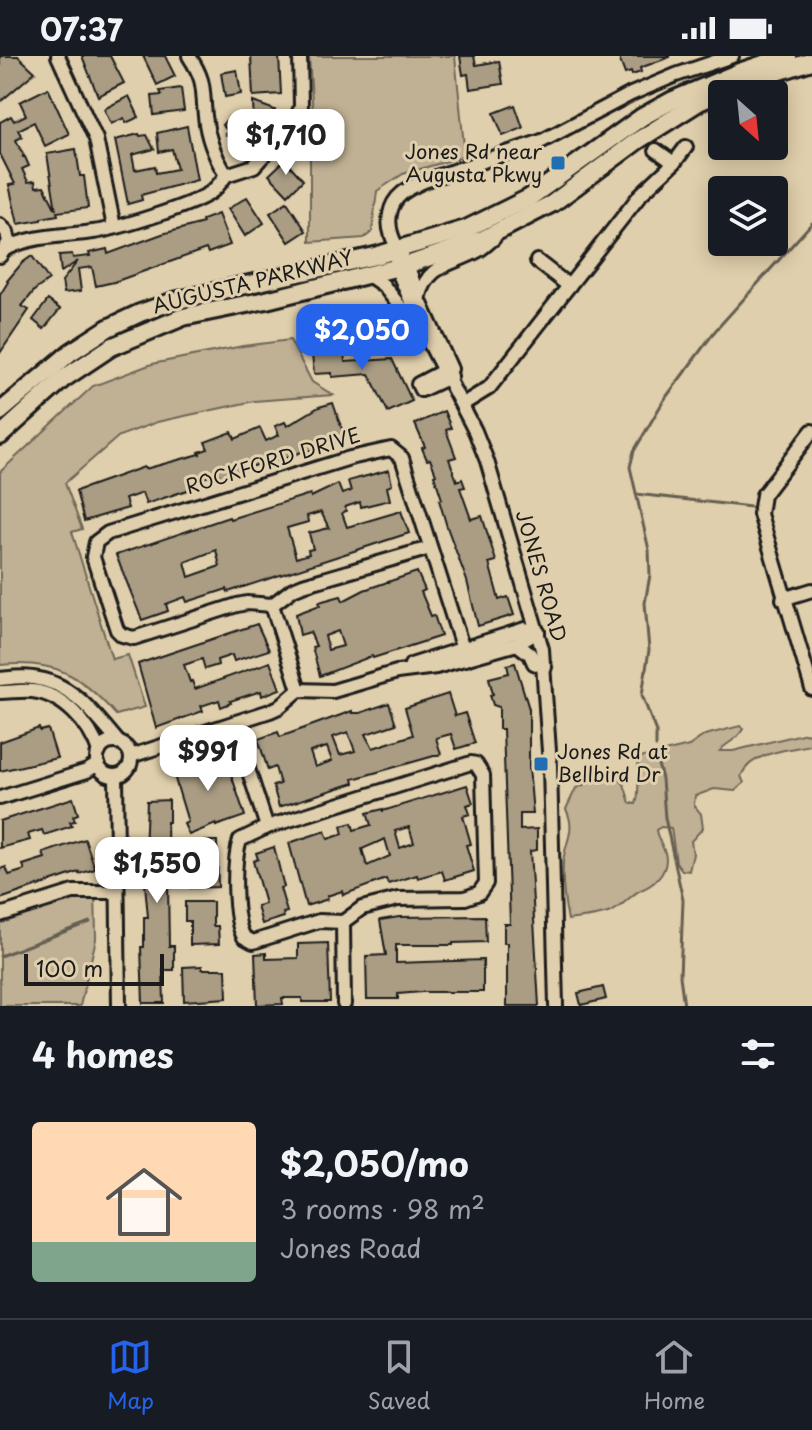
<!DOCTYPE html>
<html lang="en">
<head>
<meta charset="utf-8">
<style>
	:root { --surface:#171b24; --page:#242831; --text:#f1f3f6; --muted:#9ea1a6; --line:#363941; --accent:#2563eb }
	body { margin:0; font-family:"Playpen Sans",sans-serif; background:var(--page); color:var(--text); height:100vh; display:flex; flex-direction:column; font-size:30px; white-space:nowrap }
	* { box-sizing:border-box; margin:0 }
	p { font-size:26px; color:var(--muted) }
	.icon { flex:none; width:44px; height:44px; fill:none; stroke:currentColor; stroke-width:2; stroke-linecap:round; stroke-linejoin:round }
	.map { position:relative; height:950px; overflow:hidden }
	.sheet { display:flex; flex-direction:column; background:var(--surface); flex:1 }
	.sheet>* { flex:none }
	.needle { width:52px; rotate:153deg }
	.controls { position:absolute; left:708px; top:24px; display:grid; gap:16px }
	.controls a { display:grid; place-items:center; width:80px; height:80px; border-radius:8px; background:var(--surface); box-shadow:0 4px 20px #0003; font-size:40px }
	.scale { position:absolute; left:24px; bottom:20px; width:140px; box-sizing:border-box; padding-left:8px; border:4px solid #1c1c1c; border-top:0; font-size:22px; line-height:28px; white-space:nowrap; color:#1c1c1c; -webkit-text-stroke:6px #e0cfac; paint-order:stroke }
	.price { position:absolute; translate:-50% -68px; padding:0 18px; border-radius:16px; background:#fff; color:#222; font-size:26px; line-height:52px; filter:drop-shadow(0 2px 4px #0008) }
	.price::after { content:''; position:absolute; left:50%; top:48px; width:24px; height:18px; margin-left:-12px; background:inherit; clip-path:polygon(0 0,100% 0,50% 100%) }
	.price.on { background:var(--accent); color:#fff }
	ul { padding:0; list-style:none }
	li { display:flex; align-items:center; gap:24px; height:200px; padding:0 32px }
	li+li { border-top:2px solid var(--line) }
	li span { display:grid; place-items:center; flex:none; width:224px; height:160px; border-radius:8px; color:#555 }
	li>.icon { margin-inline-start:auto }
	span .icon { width:96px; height:96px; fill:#fffc; stroke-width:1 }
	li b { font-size:34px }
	h2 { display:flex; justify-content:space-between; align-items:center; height:96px; padding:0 32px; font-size:34px }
	.status { display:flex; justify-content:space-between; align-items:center; height:56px; padding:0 40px; background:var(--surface); direction:ltr }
	.status svg { height:22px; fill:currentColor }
	.tabs { display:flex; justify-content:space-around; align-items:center; height:112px; border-top:2px solid var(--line); background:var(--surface); font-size:22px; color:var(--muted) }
	.tabs a { display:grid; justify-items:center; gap:4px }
	.tabs .on { color:var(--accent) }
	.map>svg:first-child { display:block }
</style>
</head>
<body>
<div class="status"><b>07:37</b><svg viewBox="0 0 49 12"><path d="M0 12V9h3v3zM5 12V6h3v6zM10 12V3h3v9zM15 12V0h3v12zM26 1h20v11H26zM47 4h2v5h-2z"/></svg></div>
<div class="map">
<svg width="812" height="950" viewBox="0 0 812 950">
	<rect width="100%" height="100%" fill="#e0cfac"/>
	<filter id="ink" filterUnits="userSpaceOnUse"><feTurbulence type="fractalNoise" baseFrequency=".0125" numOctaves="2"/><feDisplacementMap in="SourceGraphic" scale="16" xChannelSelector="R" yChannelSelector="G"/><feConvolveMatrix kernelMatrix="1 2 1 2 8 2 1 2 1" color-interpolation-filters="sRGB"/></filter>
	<g filter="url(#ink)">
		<g fill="#c0b194" stroke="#6e6658" stroke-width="2">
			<polygon points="309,0 455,0 465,100 403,118 377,135 372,176 364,182 310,186 310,88 305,79 313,60"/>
			<path d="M290,284L312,326L333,339L254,345L157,366L119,380L65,427L82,473L72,476L112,603L128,599L145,651L116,659C80,618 56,604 0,609V416L93,330L152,308L243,290Z"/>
			<path d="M740,670L743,673C736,686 726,686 720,695H733L806,677L811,679L810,689C788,694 751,696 741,720L744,727L735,735L714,733L695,740L694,749L701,758L703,772L691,785L693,798L689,815L682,814L676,806L671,772L661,771L656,774C657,784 666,792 666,803C666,819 653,829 641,834C630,839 622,851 611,856C598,861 581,862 568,864C564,845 562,827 563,808C564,786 577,776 566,753L576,732L613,717L624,728L630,747L636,748C641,733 636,718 639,702L689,690L705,679Z"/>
			<polygon points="95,832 96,883 80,950 0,950 0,863"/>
		</g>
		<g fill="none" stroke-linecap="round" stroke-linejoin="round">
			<g stroke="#655e51" stroke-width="3">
				<polyline points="636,438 751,451"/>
				<polyline points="656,690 656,676 642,639 649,594 645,547 650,519 649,494 630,411 634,395 664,344 715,275 812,167"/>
				<polyline points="656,701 662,723 665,762 683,844 680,920 684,950"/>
				<polyline points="0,900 90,866"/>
			</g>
		</g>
		<g fill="#aa9d84" stroke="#1c1c1c" stroke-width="2" fill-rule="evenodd">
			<polygon points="0,0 18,0 35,16 0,46"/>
			<polygon points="82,0 110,0 124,27 98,40"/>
			<polygon points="143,0 165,0 175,20 157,29"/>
			<polygon points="251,0 279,0 281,38 253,40"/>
			<polygon points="460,0 474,0 476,9 499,5 503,28 470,33 468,18 463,19"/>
			<polygon points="624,0 670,0 670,1 640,12 641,16 632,19 631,16 625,18 619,2"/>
			<polygon points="237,14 241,38 225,41 221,17"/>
			<polygon points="48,32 69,78 45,90 34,66 18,74 22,81 16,84 24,100 22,101 25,101 29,110 22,113 28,126 35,125 36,131 44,130 56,154 47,98 76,93 80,120 84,120 88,152 57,156 58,159 41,162 41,164 18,168 9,129 15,128 0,98 0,66 11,60 14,65 26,59 20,46"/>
			<polygon points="181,32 184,55 154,59 152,40 162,39 160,35"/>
			<polygon points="129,40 139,61 126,67 124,62 111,68 104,53"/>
			<polygon points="253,46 275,54 268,73 254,68"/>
			<polygon points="515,49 523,72 503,80 494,57"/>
			<polygon points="229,61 253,82 242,94 225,78 228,75 222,69"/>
			<polygon points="187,70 197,124 141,139 142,144 128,148 115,84 139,78 140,80 147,79 154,93 132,99 135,114 155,110 156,117 177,113 172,93 159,96 157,77"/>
			<polygon points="285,104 303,124 288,139 269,119"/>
			<polygon points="247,141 264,167 245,180 228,153"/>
			<polygon points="287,146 306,175 289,186 270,157"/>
			<polygon points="218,158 230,189 208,197 206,193 114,226 96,230 92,211 78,213 81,235 64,237 62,225 78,205 61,216 59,199 72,198 73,202 90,200 89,197 107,193 108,198 162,178 203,167 202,164"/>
			<polygon points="32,200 49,224 35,234 22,250 29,254 0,297 0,239 8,226 7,225 22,207"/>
			<polygon points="48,244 60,253 44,273 33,264"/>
			<polygon points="343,283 345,306 392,303 412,345 388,356 369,318 332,321 332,317 314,318 311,289 331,287 331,284"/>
			<polygon points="333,347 345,382 335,386 333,381 320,386 321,390 307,396 306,394 282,404 281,401 260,411 259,408 220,422 218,417 200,423 202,429 146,448 142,437 125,443 128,452 84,465 76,435 144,411 145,413 200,398 199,396 208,393 205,386 232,376 235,383 260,372 266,385 279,379 275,370 285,366 287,370 319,351"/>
			<polygon points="444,355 451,372 446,374 456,401 449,403 457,425 462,423 465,431 460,432 471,463 482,460 496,505 489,507 499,544 508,541 514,559 478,570 467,525 447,471 439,444 442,443 434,419 436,418 430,403 427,404 422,392 425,391 415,368"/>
			<path d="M389,414L392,429L387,431L390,444L361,451L360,446L345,451L346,455L342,457L347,471L401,455L409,477L228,536L227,533L187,546L185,541L166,548L168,555L142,564L116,499L229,461L230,463L310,438L311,441L338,428L342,438L351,435L348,425ZM321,456L329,472L309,477L313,493L308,494L309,498L296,502L287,472L308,466L307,460ZM216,494L220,510L189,521L185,506Z"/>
			<path d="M417,516L425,534L421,536L431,560L434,559L441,580L373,602L372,600L320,620L312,591L316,590L310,576L300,579L296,558L320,549L319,546L341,540L343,545L364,534ZM338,575L343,590L328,594L325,580Z"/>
			<polygon points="257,568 269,594 234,605 232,599 217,604 218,609 205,613 202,603 184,609 190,626 192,625 195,633 270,606 280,633 262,640 261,635 230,645 231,647 221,651 219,644 201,650 203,655 156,672 138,608"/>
			<polygon points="515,607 529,653 529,711 533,758 520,758 520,774 537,773 537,794 530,795 539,950 507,950 507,887 504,887 504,868 510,868 503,673 499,673 499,651 493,649 490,639 493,638 489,622 509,617 507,609"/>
			<path d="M448,638L455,660L465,657L475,687L456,693L451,678L436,682L441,698L353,723L354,727L279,751L273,730L280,728L275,711L268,714L258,683L278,676L280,681L352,655V657H360L389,647L396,668L366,678L373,692L413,679L405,652ZM348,676L355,695L340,699L333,681ZM327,691L332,705L315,711L310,696Z"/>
			<polygon points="39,672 40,675 48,673 57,702 0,715 0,686"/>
			<polygon points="223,694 245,760 216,770 216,768 189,779 184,768 188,766 172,713 208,704 206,700"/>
			<path d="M467,729L473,747L467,749L470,758L463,760L471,788L466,789L474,815L445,824L442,815L418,822L417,819L388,828L386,823L343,839L342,835L327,840L328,843L306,850L289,787L325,775L328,783L343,778L341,770L352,767L354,774L371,769L367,757L383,753V755ZM409,771L414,787L400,792L395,775ZM385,783L390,800L367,810L362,793Z"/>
			<polygon points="73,742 78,758 73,760 75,765 70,766 72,770 44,779 42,774 28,778 30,784 0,792 0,765"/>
			<polygon points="169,744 169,766 167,766 169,890 174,890 174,914 163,914 164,947 143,947 141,891 144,891 144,861 148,861 144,817 148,817 148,799 145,799 147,745"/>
			<polygon points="85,783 95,813 79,818 79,816 0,843 0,813 6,811 9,819 25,814 23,809 45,802 43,797"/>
			<polygon points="193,785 217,785 218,831 190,832 189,814 194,814"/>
			<polygon points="274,791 284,831 280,832 287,856 283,857 284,861 262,868 257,850 265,848 253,805 258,803 256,797"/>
			<polygon points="185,846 213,846 213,870 218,870 219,888 190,889 190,865 185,865"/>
			<polygon points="485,860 486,886 453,887 453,889 396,889 396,907 483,904 483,936 422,936 398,938 398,943 367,943 366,900 386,899 380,864 399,861"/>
			<polygon points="328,887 330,946 302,946 302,942 282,942 283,948 257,949 255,898 266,897 266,903 298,902 298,888"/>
			<polygon points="202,910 202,913 226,913 227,942 184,945 183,911"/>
			<polygon points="603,931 606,943 581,949 578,937"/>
		</g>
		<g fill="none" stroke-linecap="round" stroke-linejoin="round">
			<g stroke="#1c1c1c" stroke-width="18">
				<g id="minor">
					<polyline points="58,0 96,83 114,171"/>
					<path d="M189,0C206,26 202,32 205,60C207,81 215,101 226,119"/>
					<polyline points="656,94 674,107"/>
					<polyline points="0,169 7,176 9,186 0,200"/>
					<path d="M8,192C34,179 65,180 93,176C117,173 190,150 210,137C218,131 221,126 226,119L254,110L297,63L301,50L300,0"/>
					<polyline points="396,205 396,211 429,286 475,375 487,405 542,593 550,710 556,950"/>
					<polyline points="537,205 569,230"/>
					<polyline points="367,218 383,229 424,281"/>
					<path d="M419,242C429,206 451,210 479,194C484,191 489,186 494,182"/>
					<path d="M451,313C441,291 430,268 420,245C415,234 413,221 407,210C399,193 386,178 390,158C393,139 409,132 424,125L542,85L631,38L676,19L732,0"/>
					<polyline points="443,315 418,328 421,334 451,320"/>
					<polyline points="463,348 489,332 641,138 674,107 686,91"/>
					<polyline points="812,375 763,439 760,458 812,633"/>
					<polyline points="430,492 303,529 293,533 272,549 247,547 237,549 134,582 122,579 117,574 93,501 96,486 108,477 350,402 391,393 402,402 466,603"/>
					<polyline points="783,543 812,534"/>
					<polyline points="272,549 299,634"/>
					<polyline points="517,588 530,598 534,607 545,611"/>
					<polyline points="411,609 525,573 538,576"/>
					<path d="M0,623C10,622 22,620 33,622C72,626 95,659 119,687"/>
					<path d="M0,636C10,636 22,634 32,635C63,638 90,668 99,696"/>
					<polyline points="233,667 267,771"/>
					<circle cx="114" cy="703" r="17"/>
					<polyline points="131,700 270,655 279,651 299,634 333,635 397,616 436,611 517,588 538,576"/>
					<path d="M471,707L476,708L483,719L486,827L479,837L465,842L398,843L362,852L343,866L319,865L253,886L244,881C233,863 233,805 240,784L267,771Z"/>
					<polyline points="116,720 119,950"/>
					<polyline points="0,742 87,715 98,708"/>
					<polyline points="0,859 73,836 116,836"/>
					<polyline points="343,866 344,948"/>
				</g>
			</g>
			<g stroke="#1c1c1c" stroke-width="22">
				<g id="major">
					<polyline points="0,356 71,296 108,272 140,257 174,245 375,200 466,173 529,142 642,61 673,44 739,16 788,0"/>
					<polyline points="0,380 63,323 111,291 183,261 266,244 407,209 483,183 553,147 637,85 699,46 743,27 812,5"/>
				</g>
			</g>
			<use href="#minor" stroke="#e0cfac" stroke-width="12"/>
			<use href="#major" stroke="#e0cfac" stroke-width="16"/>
		</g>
	</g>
	<g fill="#1f6fb2" stroke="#e0cfac" stroke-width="3">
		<rect x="550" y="99" width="16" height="16" rx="4"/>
		<rect x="533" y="700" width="16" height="16" rx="4"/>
	</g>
	<g text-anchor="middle" stroke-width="6" stroke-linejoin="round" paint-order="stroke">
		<g font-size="20" fill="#1c1c1c" stroke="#e0cfac" text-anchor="end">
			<text x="542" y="103">Jones Rd near<tspan x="542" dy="23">Augusta Pkwy</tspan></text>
			<text x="557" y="703" text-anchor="start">Jones Rd at<tspan x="557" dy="23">Bellbird Dr</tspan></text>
		</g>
		<g font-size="20" fill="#1c1c1c" stroke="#e0cfac">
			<text transform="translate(253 226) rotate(-14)" y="7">AUGUSTA PARKWAY</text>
			<text transform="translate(273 405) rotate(-17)" y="7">ROCKFORD DRIVE</text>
			<text transform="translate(541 520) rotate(74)" y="7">JONES ROAD</text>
		</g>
	</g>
</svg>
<div class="controls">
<a><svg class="needle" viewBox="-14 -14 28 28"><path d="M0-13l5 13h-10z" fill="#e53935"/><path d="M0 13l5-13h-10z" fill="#9ea1a6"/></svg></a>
<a><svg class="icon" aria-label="layers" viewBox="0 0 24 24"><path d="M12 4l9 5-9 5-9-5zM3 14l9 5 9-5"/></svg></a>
</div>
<div class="scale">100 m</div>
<b class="price" style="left:286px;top:121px">$1,710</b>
<b class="price on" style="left:362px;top:316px">$2,050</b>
<b class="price" style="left:208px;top:737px">$991</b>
<b class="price" style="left:157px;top:849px">$1,550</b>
</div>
<section class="sheet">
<h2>4 homes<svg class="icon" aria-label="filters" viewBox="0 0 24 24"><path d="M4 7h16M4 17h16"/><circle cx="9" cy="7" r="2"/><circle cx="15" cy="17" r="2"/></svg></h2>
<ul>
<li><span style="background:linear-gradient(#ffd9b3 75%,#7fa58c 0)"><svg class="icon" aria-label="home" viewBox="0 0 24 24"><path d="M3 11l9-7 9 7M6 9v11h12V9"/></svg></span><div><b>$2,050/mo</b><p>3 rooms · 98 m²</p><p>Jones Road</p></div></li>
</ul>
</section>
<nav class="tabs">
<a class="on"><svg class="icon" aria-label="map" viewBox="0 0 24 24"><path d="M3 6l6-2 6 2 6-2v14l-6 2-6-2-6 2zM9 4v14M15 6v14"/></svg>Map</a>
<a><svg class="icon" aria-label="saved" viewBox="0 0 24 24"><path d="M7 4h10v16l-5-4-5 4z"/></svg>Saved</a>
<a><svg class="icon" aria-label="home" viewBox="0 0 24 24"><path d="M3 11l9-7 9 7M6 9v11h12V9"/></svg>Home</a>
</nav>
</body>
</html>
